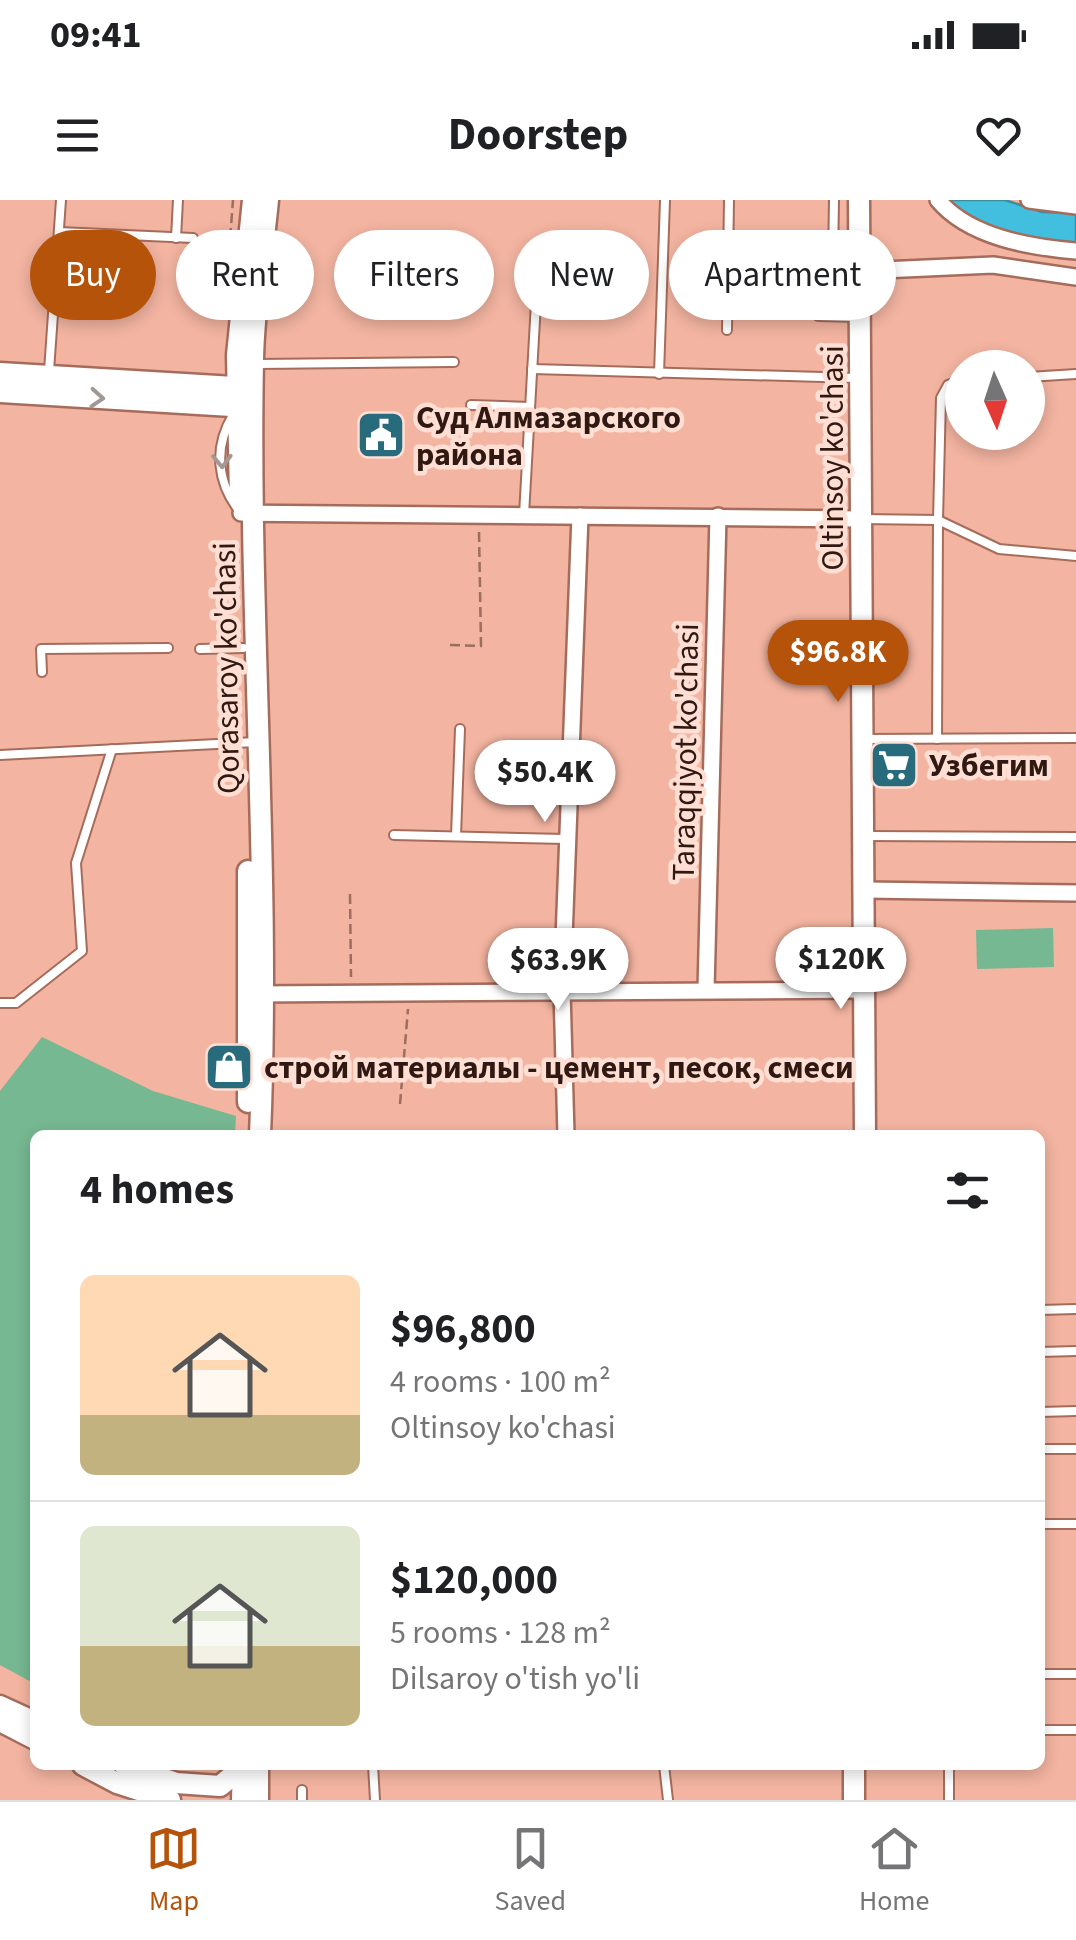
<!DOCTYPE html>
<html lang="en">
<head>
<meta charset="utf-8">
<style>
	:root { --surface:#fff; --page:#f2f2f2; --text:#202124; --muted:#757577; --line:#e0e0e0; --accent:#b45309 }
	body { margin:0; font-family:"Source Sans 3",sans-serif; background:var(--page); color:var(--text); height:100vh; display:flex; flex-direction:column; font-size:38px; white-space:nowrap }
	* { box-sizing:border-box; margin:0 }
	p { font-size:32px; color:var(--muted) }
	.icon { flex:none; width:55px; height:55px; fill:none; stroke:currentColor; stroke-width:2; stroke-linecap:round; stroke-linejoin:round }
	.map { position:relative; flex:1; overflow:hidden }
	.drawer { position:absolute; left:30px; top:930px; width:1015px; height:640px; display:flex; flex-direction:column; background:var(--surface); border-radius:15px; box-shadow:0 5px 15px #0003 }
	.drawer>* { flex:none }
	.hud { position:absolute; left:30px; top:30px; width:1018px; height:90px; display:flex; gap:20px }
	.needle { width:65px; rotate:177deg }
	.fabs { position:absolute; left:945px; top:150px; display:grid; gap:20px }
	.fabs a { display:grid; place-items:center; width:100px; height:100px; border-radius:50%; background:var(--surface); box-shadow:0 5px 15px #0003; font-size:50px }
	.price { position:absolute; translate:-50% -85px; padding:0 22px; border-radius:35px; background:#fff; color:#222; font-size:32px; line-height:65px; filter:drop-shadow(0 2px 5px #0008) }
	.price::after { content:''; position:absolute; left:50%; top:60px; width:30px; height:22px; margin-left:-15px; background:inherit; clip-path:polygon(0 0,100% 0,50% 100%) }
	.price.active { background:var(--accent); color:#fff }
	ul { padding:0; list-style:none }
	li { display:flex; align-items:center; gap:30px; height:250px; padding:0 50px }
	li+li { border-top:2px solid var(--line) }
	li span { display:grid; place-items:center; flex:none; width:280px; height:200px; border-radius:15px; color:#555 }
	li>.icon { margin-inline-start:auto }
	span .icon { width:120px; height:120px; fill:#fffc; stroke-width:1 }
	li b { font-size:42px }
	h2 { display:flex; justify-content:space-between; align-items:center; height:120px; padding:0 50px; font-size:42px }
	.chip { padding:0 35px; border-radius:45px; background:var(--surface); box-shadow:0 5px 15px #0003; font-size:35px; line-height:90px }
	.chip.active { background:var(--accent); color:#fff }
	.status { display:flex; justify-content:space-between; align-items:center; height:70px; padding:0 50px; background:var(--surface); direction:ltr }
	.status svg { height:28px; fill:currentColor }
	header { display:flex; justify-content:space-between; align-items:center; height:130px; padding:0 50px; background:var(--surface); font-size:45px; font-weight:700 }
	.tabs { display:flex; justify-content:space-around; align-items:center; height:140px; border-top:2px solid var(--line); background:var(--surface); font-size:28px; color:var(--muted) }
	.tabs a { display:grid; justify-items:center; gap:5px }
	.tabs .active { color:var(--accent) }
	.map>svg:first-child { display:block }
</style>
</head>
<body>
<div class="status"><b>09:41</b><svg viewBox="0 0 49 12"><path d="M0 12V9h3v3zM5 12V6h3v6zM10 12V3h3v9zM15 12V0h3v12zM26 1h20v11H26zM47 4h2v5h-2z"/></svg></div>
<header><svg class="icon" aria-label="menu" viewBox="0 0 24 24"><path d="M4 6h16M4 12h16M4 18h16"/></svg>Doorstep<svg class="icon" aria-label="heart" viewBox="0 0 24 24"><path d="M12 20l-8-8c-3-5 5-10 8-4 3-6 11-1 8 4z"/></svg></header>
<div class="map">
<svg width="1076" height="1600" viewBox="0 0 1076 1600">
	<rect width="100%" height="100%" fill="#f3b4a1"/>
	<g fill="#76b892">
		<polygon points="1053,728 1054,767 977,769 976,730"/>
		<polygon points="42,837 153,891 236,916 235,935 35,935 35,1484 0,1465 0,891"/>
	</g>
	<path fill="#42bfde" stroke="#3d8da1" stroke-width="2.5" d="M943,0H1005L1042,12L1076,13V47C1034,42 970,34 943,0Z"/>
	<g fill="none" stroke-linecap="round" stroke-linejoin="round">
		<g stroke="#a66c5b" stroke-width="12">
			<g id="lane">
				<polyline points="834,0 833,61 855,69"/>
				<polyline points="59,32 193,38"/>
				<polyline points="176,38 178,0"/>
				<polyline points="728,40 833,42"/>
				<polyline points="818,116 857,117"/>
				<polyline points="727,130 729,0"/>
				<polyline points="257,164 454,162"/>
				<polyline points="532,169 857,178"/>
				<polyline points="49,171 61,0"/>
				<polyline points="659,174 665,0"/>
				<polyline points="1028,177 1076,174"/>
				<polyline points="471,205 530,207"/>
				<path d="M233,215C213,248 217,284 241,313"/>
				<polyline points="524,315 538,67"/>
				<polyline points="862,319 938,320 941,198 948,185 962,180"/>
				<polyline points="200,449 243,448"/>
				<polyline points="42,472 41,449 168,448"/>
				<polyline points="864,539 1076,538"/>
				<polyline points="937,539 938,320 999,349 1076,356"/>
				<polyline points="0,555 256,542"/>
				<polyline points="394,635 566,639"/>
				<polyline points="456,636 460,529"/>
				<polyline points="866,636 1076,637"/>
				<polyline points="0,803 16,803 82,751 76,663 112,549"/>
				<polyline points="1040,1110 1076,1109"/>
				<polyline points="1040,1152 1076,1151"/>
				<polyline points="1040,1212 1076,1211"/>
				<polyline points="1040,1249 1076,1249"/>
				<polyline points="1040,1324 1076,1324"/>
				<polyline points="1040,1474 1076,1474"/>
				<polyline points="1040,1530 1076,1530"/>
				<polyline points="373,1565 375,1600"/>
				<polyline points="664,1565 668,1600"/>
				<polyline points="949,1565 949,1600"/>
				<polyline points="302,1590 302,1600"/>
			</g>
		</g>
		<g stroke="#a66c5b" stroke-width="20">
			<g id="street">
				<path d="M938,0C969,37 1029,47 1076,51"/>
				<polyline points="1029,0 1076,6"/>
				<polyline points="860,71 993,65 1076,77"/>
				<polyline points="241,313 862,319"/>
				<polyline points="866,690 1076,693"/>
				<polyline points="706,790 718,316"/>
				<polyline points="254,794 866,790"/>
				<polyline points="566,935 562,791 580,316"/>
			</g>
		</g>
		<g stroke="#a66c5b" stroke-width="25">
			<g id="secondary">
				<polyline points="859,0 865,935"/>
				<polyline points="0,173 251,188"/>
				<polyline points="0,192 248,207"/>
				<polyline points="240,297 237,155 253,0"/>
				<polyline points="248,671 248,902"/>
				<path d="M260,935C271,677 248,418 253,159C254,106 263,53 268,0"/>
				<polyline points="0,1506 35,1522"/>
				<polyline points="0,1521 35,1539"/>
				<polyline points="83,1565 117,1583 170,1600"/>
				<polyline points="124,1565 176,1583 220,1586 243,1567"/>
				<polyline points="258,1565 258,1600"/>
				<polyline points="242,1600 243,1565"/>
				<polyline points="854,1600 854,1565"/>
			</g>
		</g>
		<g stroke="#9b6e60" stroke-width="2.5" stroke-dasharray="10 5" stroke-linecap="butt">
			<polyline points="229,53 233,0"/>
			<polyline points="450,445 481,446 479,331"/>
			<polyline points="350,694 351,777"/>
			<polyline points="400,904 408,809"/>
		</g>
		<use href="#lane" stroke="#fff" stroke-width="8"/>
		<use href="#street" stroke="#fff" stroke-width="15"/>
		<use href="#secondary" stroke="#fff" stroke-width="20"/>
	</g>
	<defs><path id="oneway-chevron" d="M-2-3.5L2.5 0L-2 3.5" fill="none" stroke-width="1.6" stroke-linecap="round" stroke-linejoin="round" transform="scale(2.5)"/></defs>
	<g stroke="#a29894">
		<use href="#oneway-chevron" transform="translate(97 198) rotate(4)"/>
		<use href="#oneway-chevron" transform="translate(222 261) rotate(89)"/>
	</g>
	<defs>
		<g id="civic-square" transform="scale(2.5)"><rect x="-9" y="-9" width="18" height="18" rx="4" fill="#276b7c" stroke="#ffded3"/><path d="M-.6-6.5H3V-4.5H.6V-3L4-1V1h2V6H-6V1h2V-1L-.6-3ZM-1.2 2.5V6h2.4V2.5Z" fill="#fff"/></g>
		<g id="supermarket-square" transform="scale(2.5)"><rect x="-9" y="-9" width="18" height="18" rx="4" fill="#276b7c" stroke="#ffded3"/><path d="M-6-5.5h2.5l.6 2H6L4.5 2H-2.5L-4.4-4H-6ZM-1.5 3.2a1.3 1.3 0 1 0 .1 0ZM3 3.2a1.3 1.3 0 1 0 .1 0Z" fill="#fff"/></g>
		<g id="shop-square" transform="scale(2.5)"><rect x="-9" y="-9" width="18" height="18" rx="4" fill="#276b7c" stroke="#ffded3"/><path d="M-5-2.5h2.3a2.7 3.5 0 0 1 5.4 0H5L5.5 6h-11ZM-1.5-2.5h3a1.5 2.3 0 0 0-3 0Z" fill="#fff"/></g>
	</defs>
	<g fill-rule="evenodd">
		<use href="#civic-square" x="381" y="235"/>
		<use href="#supermarket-square" x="894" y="565"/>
		<use href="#shop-square" x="229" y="867"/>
	</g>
	<g text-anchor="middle" stroke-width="9" stroke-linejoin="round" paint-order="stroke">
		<g font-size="32" font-weight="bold" fill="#301912" stroke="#ffded3" text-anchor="start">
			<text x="416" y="228">Суд Алмазарского<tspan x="416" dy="37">района</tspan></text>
			<text x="929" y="576">Узбегим</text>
			<text x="264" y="878">строй материалы - цемент, песок, смеси</text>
		</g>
		<g font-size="32" fill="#301912" stroke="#ffded3">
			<text transform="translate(832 258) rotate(-90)" y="11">Oltinsoy ko'chasi</text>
			<text transform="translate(226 468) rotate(-91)" y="11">Qorasaroy ko'chasi</text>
			<text transform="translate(685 552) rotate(-89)" y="11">Taraqqiyot ko'chasi</text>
		</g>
	</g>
</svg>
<div class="fabs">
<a><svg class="needle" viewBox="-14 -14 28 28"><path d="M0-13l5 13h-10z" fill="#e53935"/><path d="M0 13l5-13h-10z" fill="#757577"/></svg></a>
</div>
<b class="price active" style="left:838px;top:505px">$96.8K</b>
<b class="price" style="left:545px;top:625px">$50.4K</b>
<b class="price" style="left:841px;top:812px">$120K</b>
<b class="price" style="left:558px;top:813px">$63.9K</b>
<div class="hud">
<a class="chip active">Buy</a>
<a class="chip">Rent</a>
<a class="chip">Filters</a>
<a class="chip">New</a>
<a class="chip">Apartment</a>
</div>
<section class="drawer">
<h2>4 homes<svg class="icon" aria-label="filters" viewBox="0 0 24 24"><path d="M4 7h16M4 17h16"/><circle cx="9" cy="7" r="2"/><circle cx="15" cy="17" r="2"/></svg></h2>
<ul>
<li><span style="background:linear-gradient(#ffd9b3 70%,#c2b280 0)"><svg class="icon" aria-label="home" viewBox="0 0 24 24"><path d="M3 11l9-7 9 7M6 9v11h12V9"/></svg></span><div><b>$96,800</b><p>4 rooms · 100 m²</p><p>Oltinsoy ko'chasi</p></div></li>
<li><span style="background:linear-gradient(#dfe7d0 60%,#c2b280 0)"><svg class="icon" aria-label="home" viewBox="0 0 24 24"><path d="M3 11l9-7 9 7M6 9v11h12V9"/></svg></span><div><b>$120,000</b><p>5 rooms · 128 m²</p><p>Dilsaroy o'tish yo'li</p></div></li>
</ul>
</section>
</div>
<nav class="tabs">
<a class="active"><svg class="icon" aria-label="map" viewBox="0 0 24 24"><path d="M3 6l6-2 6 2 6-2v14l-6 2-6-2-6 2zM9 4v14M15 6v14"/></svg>Map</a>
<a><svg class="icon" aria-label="saved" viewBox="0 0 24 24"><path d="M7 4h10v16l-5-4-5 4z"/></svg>Saved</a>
<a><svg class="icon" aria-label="home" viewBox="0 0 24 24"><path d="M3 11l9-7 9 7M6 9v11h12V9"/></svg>Home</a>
</nav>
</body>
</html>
